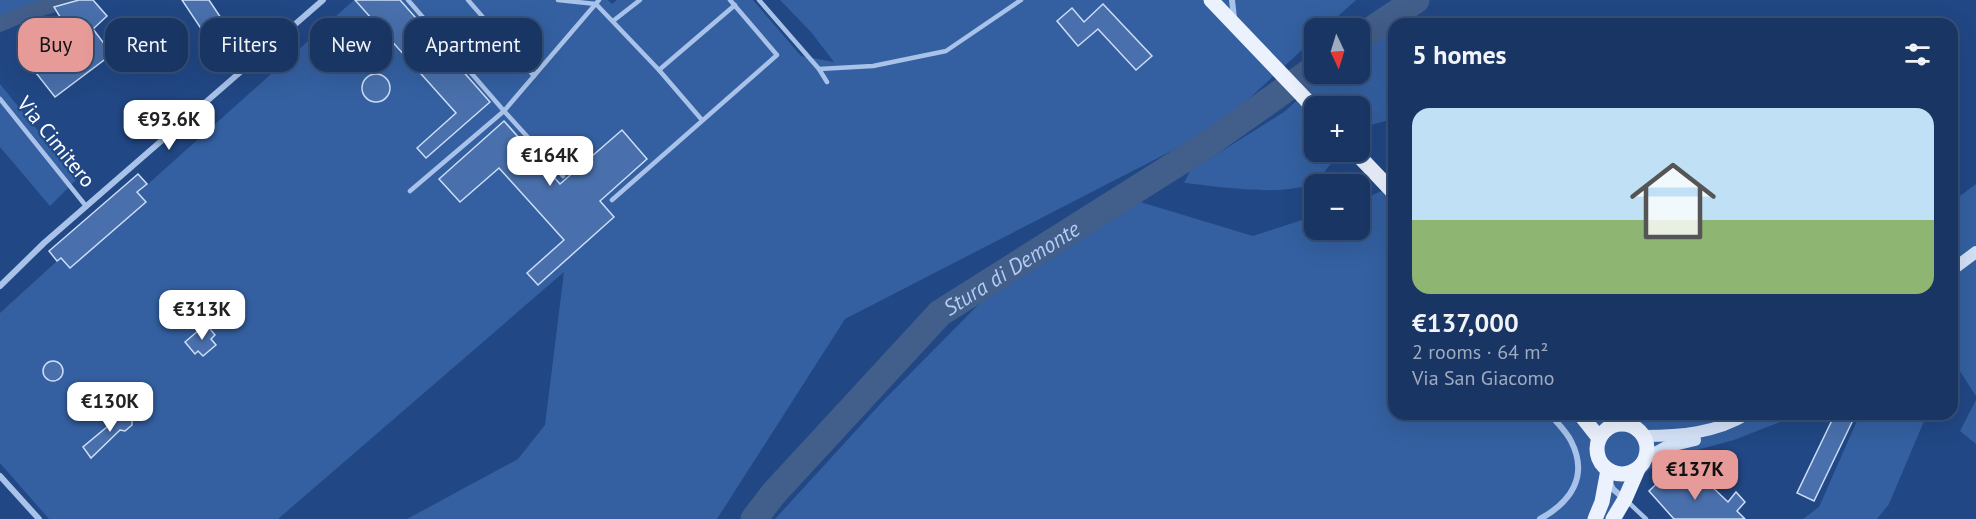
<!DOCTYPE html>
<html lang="en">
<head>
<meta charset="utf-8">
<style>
	:root { --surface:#193563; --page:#223d69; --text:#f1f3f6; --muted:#9fabbe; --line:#375078; --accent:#e69b98 }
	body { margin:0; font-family:"PT Sans",sans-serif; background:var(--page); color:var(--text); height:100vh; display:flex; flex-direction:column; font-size:22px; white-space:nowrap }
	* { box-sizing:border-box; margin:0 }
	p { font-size:20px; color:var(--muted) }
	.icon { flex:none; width:33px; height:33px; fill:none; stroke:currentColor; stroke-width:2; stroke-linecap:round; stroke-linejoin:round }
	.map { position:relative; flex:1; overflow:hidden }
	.drawer { position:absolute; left:1388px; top:18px; width:570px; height:402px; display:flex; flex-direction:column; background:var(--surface); border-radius:18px; box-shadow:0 6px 24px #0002,0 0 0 2px var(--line) }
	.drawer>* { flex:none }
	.top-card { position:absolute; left:18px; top:18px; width:570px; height:54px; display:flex; gap:12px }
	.needle { width:39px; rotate:176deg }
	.fabs { position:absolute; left:1304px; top:18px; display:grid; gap:12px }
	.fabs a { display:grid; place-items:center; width:66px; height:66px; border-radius:12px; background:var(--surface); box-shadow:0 6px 24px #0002,0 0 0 2px var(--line); font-size:30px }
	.price { position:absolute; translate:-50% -51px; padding:0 14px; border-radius:12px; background:#fff; color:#222; font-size:20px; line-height:39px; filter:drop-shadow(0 2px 3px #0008) }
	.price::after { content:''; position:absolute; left:50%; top:36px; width:18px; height:14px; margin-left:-9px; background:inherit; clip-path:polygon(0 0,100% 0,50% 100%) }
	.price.active { background:var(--accent); color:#111 }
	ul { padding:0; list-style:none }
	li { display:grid; align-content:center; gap:12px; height:318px; padding:0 24px }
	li+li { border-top:2px solid var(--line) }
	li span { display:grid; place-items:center; height:186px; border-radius:18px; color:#555 }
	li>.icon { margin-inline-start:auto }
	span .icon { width:108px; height:108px; fill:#fffc; stroke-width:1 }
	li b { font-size:26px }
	h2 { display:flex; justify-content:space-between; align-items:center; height:72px; padding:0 24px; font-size:26px }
	.tag { padding:0 21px; border-radius:18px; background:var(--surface); box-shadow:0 6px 24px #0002,0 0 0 2px var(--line); font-size:21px; line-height:54px }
	.tag.active { background:var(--accent); color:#111 }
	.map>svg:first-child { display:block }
</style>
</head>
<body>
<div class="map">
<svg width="1976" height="519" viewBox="0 0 1976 519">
	<rect width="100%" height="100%" fill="#214784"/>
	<g fill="#3460a1">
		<polygon points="0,0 53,0 0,17"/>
		<polygon points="354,0 608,0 612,4 617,0 753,0 801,56 834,62 811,32 780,0 1356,0 1325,28 1314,28 1314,39 1218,127 845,319 717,519 407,519 518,459 545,425 564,272 278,519 49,519 0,463 0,313 57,261 49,251 138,174 148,184"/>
		<path d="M1393,27V119L1367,126L1359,134V106H1314V152H1341C1332,160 1326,172 1317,180C1293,199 1215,186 1184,183L1190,171L1284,112L1326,74H1359V48L1386,29Z"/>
		<polygon points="0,84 77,179 50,206 0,147"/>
		<polygon points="1976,184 1976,396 1952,359 1952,202"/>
		<polygon points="1393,186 1394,414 1800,414 1734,440 1663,459 1641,476 1623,519 775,519 883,401 981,302 1137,201 1253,236 1314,216 1314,230 1359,230 1359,201"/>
		<polygon points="1976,400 1976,444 1960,431"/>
		<polygon points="1860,414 1927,414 1889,504 1877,519 1803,519 1819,507"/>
	</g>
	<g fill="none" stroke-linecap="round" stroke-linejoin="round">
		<polyline stroke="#425e8a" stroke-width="16" points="0,24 28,12 67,0"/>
		<g stroke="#425e8a" stroke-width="27">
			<polyline points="1359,38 1416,0"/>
			<path id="s1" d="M754,519L774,493L940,313L1208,144L1314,69"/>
		</g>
	</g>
	<g fill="#4970ac" stroke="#ccddf7" stroke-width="1.5">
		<polygon points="79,0 93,0 107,16 93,29 112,54 55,97 36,73 76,43 54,7"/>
		<polygon points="182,0 209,0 235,39 216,51"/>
		<polygon points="355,0 400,0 490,102 426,158 417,148 456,113"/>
		<polygon points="1103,4 1152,56 1136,70 1098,29 1078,46 1057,21 1072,8 1084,22"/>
		<circle cx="376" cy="88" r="14"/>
		<polygon points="504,121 560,184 622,130 647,159 600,201 614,217 538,285 527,273 564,240 499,168 460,202 439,179"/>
		<polygon points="138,174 147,184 137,192 146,202 70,268 61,258 57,261 49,251"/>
		<polygon points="206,324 215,335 211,339 216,345 203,356 198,351 195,354 185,342"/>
		<circle cx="53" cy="371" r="10"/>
		<polygon points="132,406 132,425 125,431 120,430 91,458 83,447"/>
		<polygon points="1835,414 1844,414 1854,418 1814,501 1797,493"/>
		<polygon points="1671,470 1695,494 1707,482 1728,502 1736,492 1745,502 1737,511 1745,519 1674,519 1649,491"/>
	</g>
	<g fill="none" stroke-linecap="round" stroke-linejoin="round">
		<g stroke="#a8c2e9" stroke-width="4.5">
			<polyline points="408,0 504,111 563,176"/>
			<polyline points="468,0 534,76"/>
			<polyline points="558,0 596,4 659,70 702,120"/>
			<polyline points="759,0 819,69 827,82"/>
			<polyline points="613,21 640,0"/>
			<polyline points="819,69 873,66 946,51 1021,0"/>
			<polyline points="659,70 735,5"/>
			<polyline points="0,99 86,206"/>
			<polyline points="410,191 504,111 599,0"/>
			<polyline points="612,200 777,55 730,0"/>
			<polyline points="1627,501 1646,519"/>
		</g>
		<g stroke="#a8c2e9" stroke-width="6">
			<polyline points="1232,0 1234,18"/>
			<polyline points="0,286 44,243 323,0"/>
			<polyline points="0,476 39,519"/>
			<polyline points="1609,481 1613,489 1623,498"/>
			<path d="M1540,519C1571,502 1589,476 1571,441C1566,431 1557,423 1550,414"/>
		</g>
		<g stroke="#d3e1f7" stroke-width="12">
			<polyline points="1952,270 1976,252"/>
			<path d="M1644,436C1680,436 1716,433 1747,414"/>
			<polyline points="1646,458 1666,447 1695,440"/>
		</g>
		<g stroke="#ebf2fe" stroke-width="15">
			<polyline points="1211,0 1314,108"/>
			<polyline points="1355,152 1394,193"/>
			<polyline points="1580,414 1599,438"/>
			<circle cx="1622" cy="449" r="25"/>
			<polyline points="1595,519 1602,502 1608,470"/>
			<polyline points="1613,519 1625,499 1638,469"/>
		</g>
	</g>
	<g text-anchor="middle" stroke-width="4.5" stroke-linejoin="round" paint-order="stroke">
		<g font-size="21" fill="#fff" stroke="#214784">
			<text transform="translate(56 142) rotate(51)" y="7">Via Cimitero</text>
		</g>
		<g font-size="22" font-style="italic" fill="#b4ccf0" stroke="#214784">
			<text dy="8" stroke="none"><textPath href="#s1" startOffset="362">Stura di Demonte</textPath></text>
		</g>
	</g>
</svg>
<div class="fabs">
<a><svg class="needle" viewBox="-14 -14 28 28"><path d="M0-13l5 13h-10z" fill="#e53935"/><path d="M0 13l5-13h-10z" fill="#9fabbe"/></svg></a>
<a>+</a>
<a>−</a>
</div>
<b class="price" style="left:169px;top:151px">€93.6K</b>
<b class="price" style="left:550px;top:187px">€164K</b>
<b class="price" style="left:202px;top:341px">€313K</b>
<b class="price" style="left:110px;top:433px">€130K</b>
<b class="price active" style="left:1695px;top:501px">€137K</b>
<div class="top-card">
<a class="tag active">Buy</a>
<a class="tag">Rent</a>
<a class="tag">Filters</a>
<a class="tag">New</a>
<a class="tag">Apartment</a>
</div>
<section class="drawer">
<h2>5 homes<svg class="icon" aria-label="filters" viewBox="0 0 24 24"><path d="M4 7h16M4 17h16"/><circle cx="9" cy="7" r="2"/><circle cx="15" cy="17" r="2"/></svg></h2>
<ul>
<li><span style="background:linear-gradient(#bfe0f5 60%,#8fb573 0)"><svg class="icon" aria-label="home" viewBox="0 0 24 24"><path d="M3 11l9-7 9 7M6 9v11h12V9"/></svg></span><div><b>€137,000</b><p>2 rooms · 64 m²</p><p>Via San Giacomo</p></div></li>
</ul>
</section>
</div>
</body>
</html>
